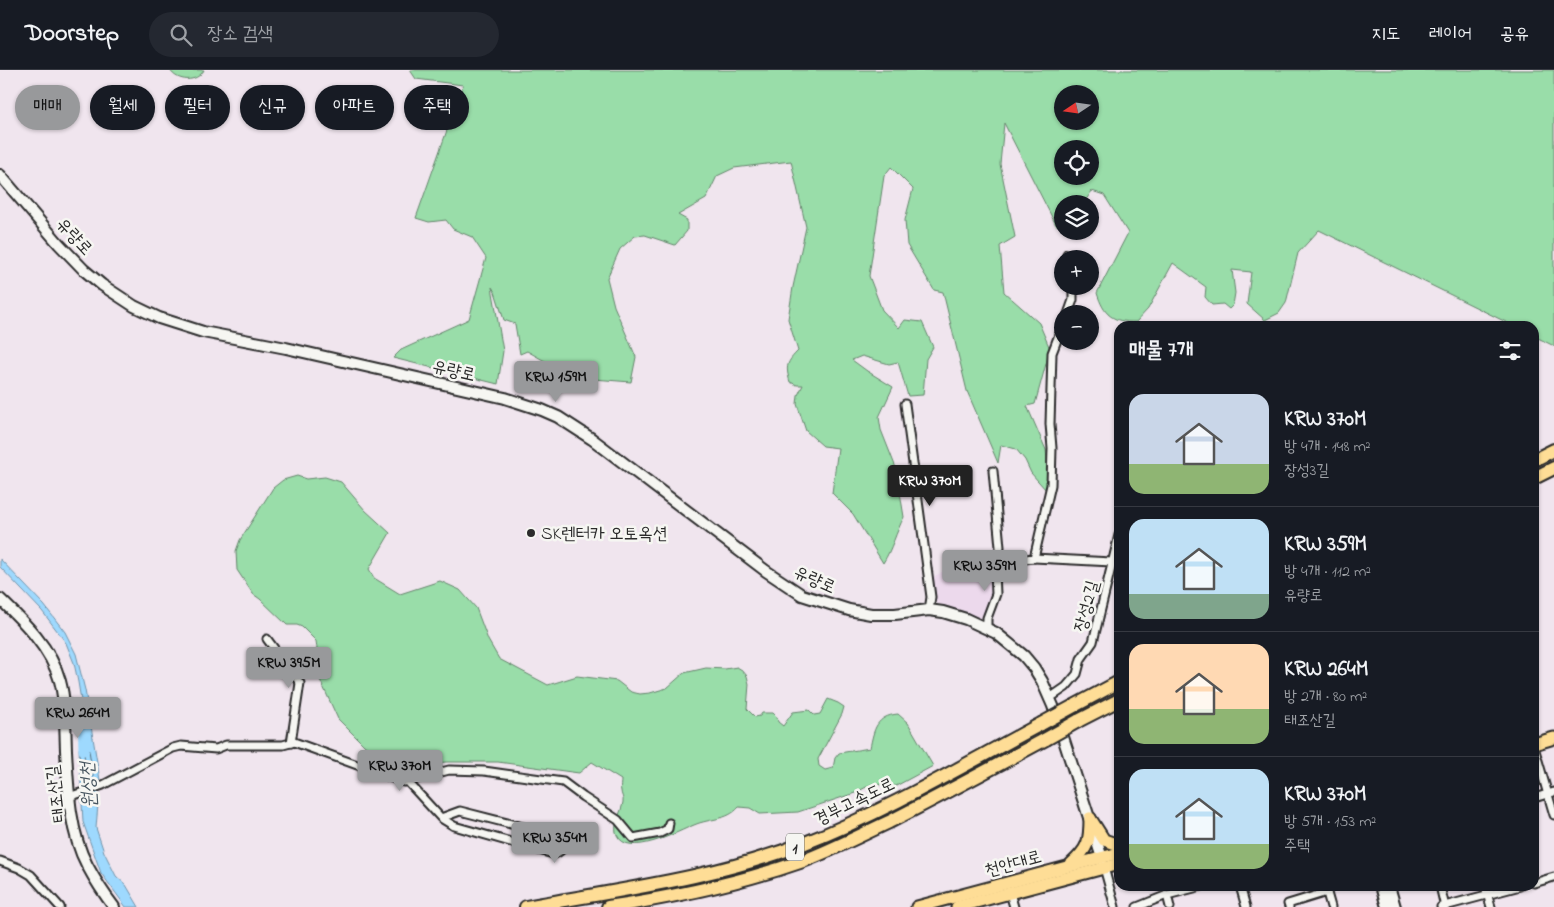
<!DOCTYPE html>
<html lang="ko">
<head>
<meta charset="utf-8">
<style>
	:root { --surface:#171b24; --page:#242831; --text:#f1f3f6; --muted:#9ea1a6; --line:#363941; --accent:#98999b }
	body { margin:0; font-family:"Indie Flower","Poor Story",sans-serif; background:var(--page); color:var(--text); height:100vh; display:flex; flex-direction:column; font-size:19px; white-space:nowrap }
	* { box-sizing:border-box; margin:0 }
	p { font-size:16px; color:var(--muted) }
	.icon { flex:none; width:28px; height:28px; fill:none; stroke:currentColor; stroke-width:2; stroke-linecap:round; stroke-linejoin:round }
	.map { position:relative; flex:1; overflow:hidden }
	.details { position:absolute; left:1114px; top:251px; width:425px; height:570px; display:flex; flex-direction:column; background:var(--surface); border-radius:15px; box-shadow:0 1px 4px #0004 }
	.details>* { flex:none }
	.hud { position:absolute; left:15px; top:15px; width:475px; height:45px; display:flex; gap:10px }
	.needle { width:32px; rotate:257deg }
	.buttons { position:absolute; left:1054px; top:15px; display:grid; gap:10px }
	.buttons a { display:grid; place-items:center; width:45px; height:45px; border-radius:50%; background:var(--surface); box-shadow:0 1px 4px #0004; font-size:25px }
	.price { position:absolute; translate:-50% -42px; padding:0 11px; border-radius:5px; background:var(--accent); color:#111; font-size:16px; line-height:32px; filter:drop-shadow(0 1px 2px #0008) }
	.price::after { content:''; position:absolute; left:50%; top:30px; width:15px; height:11px; margin-left:-8px; background:inherit; clip-path:polygon(0 0,100% 0,50% 100%) }
	.price.selected { background:#222; color:#fff }
	ul { padding:0; list-style:none }
	li { display:flex; align-items:center; gap:15px; height:125px; padding:0 15px }
	li+li { border-top:1px solid var(--line) }
	li span { display:grid; place-items:center; flex:none; width:140px; height:100px; border-radius:15px; color:#555 }
	li>.icon { margin-inline-start:auto }
	span .icon { width:60px; height:60px; fill:#fffc; stroke-width:1 }
	li b { font-size:21px }
	h2 { display:flex; justify-content:space-between; align-items:center; height:60px; padding:0 15px; font-size:21px }
	.pill { padding:0 18px; border-radius:22px; background:var(--surface); box-shadow:0 1px 4px #0004; font-size:18px; line-height:45px }
	.pill.selected { background:var(--accent); color:#111 }
	header { display:flex; align-items:center; gap:30px; box-sizing:border-box; height:70px; padding:0 25px; background:var(--surface); border-bottom:1px solid var(--line) }
	header strong { font-size:24px }
	nav { display:flex; gap:28px; margin-inline-start:auto; font-size:18px }
	.search { width:350px; height:45px; background:var(--page); display:flex; align-items:center; gap:12px; box-sizing:border-box; padding:0 18px; border-radius:28px; color:var(--muted); font-size:19px }
	.map>svg:first-child { display:block }
</style>
</head>
<body>
<header>
<strong>Doorstep</strong>
<div class="search"><svg class="icon" aria-label="search" viewBox="0 0 24 24"><circle cx="10" cy="10" r="6"/><path d="M15 15l6 6"/></svg>장소 검색</div>
<nav><a>지도</a><a>레이어</a><a>공유</a></nav>
</header>
<div class="map">
<svg width="1554" height="837" viewBox="0 0 1554 837">
	<rect width="100%" height="100%" fill="#f0e5ee"/>
	<filter id="ink" filterUnits="userSpaceOnUse"><feTurbulence type="fractalNoise" baseFrequency=".02" numOctaves="2"/><feDisplacementMap in="SourceGraphic" scale="10" xChannelSelector="R" yChannelSelector="G"/><feConvolveMatrix kernelMatrix="1 2 1 2 8 2 1 2 1" color-interpolation-filters="sRGB"/></filter>
	<g filter="url(#ink)">
		<polygon fill="#ecd9ec" points="956,493 976,495 991,505 992,524 980,550 934,532 935,528 932,508"/>
		<g fill="#99dda9" stroke="#62846a" fill-rule="evenodd">
			<path d="M170,0H204C197,13 177,12 170,0Z"/>
			<path d="M410,0H1554V276L1534,266V256H1514L1319,160L1298,183L1286,233L1279,243L1265,250L1247,234L1251,202L1232,200L1235,223L1233,235L1229,239L1223,234L1212,235L1205,227L1206,217L1173,193L1148,239L1136,252C1112,252 1104,245 1097,223L1128,163L1104,125L1092,121L1083,134H1062V156L1056,155L1004,53L1000,94L1015,167L1000,176L1004,222L1039,253L1050,279L1035,334L1027,336L1046,380L1048,399L1046,420L1031,403L1025,390L1016,379L1001,375L998,393L967,321L943,222L934,220L907,175L905,150L913,119L891,97L884,106L869,206L882,240L899,258L905,250L922,252L933,277L926,289L923,325L908,326L898,292L889,294L862,286L852,290L867,301L893,317L879,347L881,360L896,398L904,447C896,462 892,479 883,493L853,444L832,423L838,378L823,376L806,361L797,334L798,325L803,315H797L790,312C785,296 787,292 798,281L788,249L793,217L806,157L791,91L734,98L717,106L706,129L678,145L687,150V161L675,175L645,165L635,166L620,179L607,208L614,236L636,287L631,312L544,305L552,295L527,281L520,284L515,254L504,250L495,222L492,217L503,281L498,314L393,288L401,280L469,249L486,188L472,167L453,159L446,150L429,152L416,148L463,15L416,9ZM1062,24H1090V51H1062ZM1062,79H1090V106H1062Z"/>
			<path d="M297,406L306,409L325,407L341,412L365,440L390,463L369,499L374,508L400,524L440,511L460,520L476,538L488,570L499,589L548,615L577,606L617,611L631,622L640,624L650,623L667,618L684,603L706,598L725,599L737,597L742,600L747,606L749,614L747,639L755,647L760,646L762,643H773L777,647L778,652L783,656L793,642L809,640L814,645L820,644L828,629L838,633L844,637L842,644L818,689L819,696L825,700L833,698L835,688L839,683L870,678C874,659 876,646 898,644L908,653L933,696L896,716L872,714L855,723L798,742L760,744L750,738L739,737C727,751 710,748 694,755C679,761 628,789 617,765C612,755 622,742 623,732C624,728 621,725 621,721C620,718 621,713 621,710L592,692L579,703L498,692H446L406,696L386,695L363,674L338,649L311,590L317,578L316,571L302,557L297,555H287L260,529L253,524L237,500L236,481L240,470L273,418L283,410Z"/>
		</g>
		<polygon fill="#9ed9fe" stroke="#7093aa" points="0,489 44,535 65,562 76,584 85,620 100,710 96,758 104,782 116,806 126,815 139,837 126,837 101,803 83,752 79,679 86,661 78,612 74,593 66,573 58,562 42,541 0,497"/>
		<g fill="none" stroke-linecap="round" stroke-linejoin="round">
			<polyline stroke="#59717f" stroke-width="1" points="86,716 84,680 86,678 89,680 94,713"/>
			<polyline stroke="#9ed9fe" stroke-width="11" points="83,636 84,680"/>
			<g stroke="#2b2b2b" stroke-width="11">
				<g id="street">
					<polyline points="1067,184 1068,189"/>
					<polyline points="1068,244 1073,230 1073,216"/>
					<polyline points="905,334 931,527 929,540"/>
					<polyline points="998,487 1025,489 1034,488 1051,415 1052,378 1050,354 1052,283 1062,257"/>
					<polyline points="1034,488 1112,492"/>
					<polyline points="987,558 987,548 996,524 995,501 1000,477 993,401"/>
					<polyline points="267,569 300,613 291,673"/>
					<polyline points="1050,628 1066,617 1077,604 1081,589 1093,572 1119,465"/>
					<polyline points="1534,677 1554,745"/>
					<path d="M407,711L441,748L454,756L553,784C561,783 563,778 566,770L562,767L460,741L441,748"/>
					<polyline points="69,727 103,715 173,678 181,676 216,679 226,675 283,675 294,672 404,712 449,700 484,701 563,712 583,727 618,750 633,768 660,763 668,759 669,753"/>
					<polyline points="1534,728 1554,722"/>
					<polyline points="0,791 19,798 31,805 60,837"/>
					<polyline points="1103,794 1115,837"/>
					<polyline points="1534,813 1554,807"/>
					<polyline points="1240,816 1246,837"/>
					<polyline points="1325,816 1331,837"/>
					<polyline points="1440,816 1445,837"/>
					<polyline points="1485,816 1491,837"/>
					<polyline points="1010,823 1014,837"/>
					<polyline points="1167,825 1170,837"/>
					<polyline points="1137,837 1167,825 1202,816"/>
					<polyline points="1289,837 1288,834 1327,822"/>
					<polyline points="1441,837 1520,816"/>
				</g>
			</g>
			<g stroke="#2b2b2b" stroke-width="14">
				<g id="secondary">
					<polyline points="0,105 59,174 84,200 102,215 134,236 159,248 203,262 286,278 505,328 542,340 558,347 592,369 766,501 802,525 849,540 871,544 895,544 929,540 943,542 966,549 996,563 1024,586 1034,598 1042,611 1053,636 1102,788"/>
					<path d="M0,529C24,552 51,578 60,611C66,633 65,657 66,680C68,717 69,761 87,795C95,810 104,824 114,837"/>
					<polyline points="1381,816 1387,837"/>
					<polyline points="1389,816 1395,837"/>
				</g>
			</g>
			<g stroke="#2b2b2b" stroke-width="15">
				<g id="primary">
					<polyline points="1534,674 1554,668"/>
					<polyline points="1090,748 1104,770 1119,775"/>
					<path d="M1071,794C1089,778 1090,771 1090,748"/>
					<polyline points="917,837 1119,783"/>
					<polyline points="957,837 1119,794"/>
				</g>
			</g>
			<g stroke="#2b2b2b" stroke-width="16">
				<g id="highway">
					<polyline points="1534,390 1554,380"/>
					<polyline points="1534,408 1554,398"/>
					<polyline points="1074,636 1119,612"/>
					<polyline points="1078,651 1119,630"/>
					<path d="M526,837C619,820 716,808 805,773C887,741 964,695 1041,654"/>
					<path d="M608,837C674,827 740,813 803,791C832,780 861,765 889,752C942,725 994,697 1046,669"/>
				</g>
			</g>
			<use href="#street" stroke="#f6f6f2" stroke-width="7"/>
			<use href="#secondary" stroke="#f6f6f2" stroke-width="10"/>
			<use href="#primary" stroke="#fedd96" stroke-width="11"/>
			<use href="#highway" stroke="#fedd96" stroke-width="12"/>
			<g stroke="#2b2b2b" stroke-width="16" stroke-linecap="butt">
				<g id="highway-bridge">
					<polyline points="1041,654 1074,636"/>
					<polyline points="1046,669 1078,651"/>
				</g>
			</g>
			<use href="#highway-bridge" stroke="#fedd96" stroke-width="12"/>
		</g>
	</g>
	<circle fill="#2b2b2b" stroke="#f6f6f2" stroke-width="2" cx="531" cy="463" r="5"/>
	<g text-anchor="middle" stroke-width="5" stroke-linejoin="round" paint-order="stroke">
		<rect fill="#f6f6f2" stroke="#686867" stroke-width="1" x="786" y="763.5" width="18" height="27" rx="4"/>
		<g font-size="16" font-weight="bold" fill="#2b2b2b">
			<text x="795" y="783">1</text>
		</g>
		<g font-size="18" fill="#2b2b2b" stroke="#f6f6f2">
			<text transform="translate(75 166) rotate(47)" y="6">유량로</text>
			<text transform="translate(454 300) rotate(13)" y="6">유량로</text>
			<text transform="translate(815 509) rotate(24)" y="6">유량로</text>
			<text transform="translate(1086 536) rotate(-75)" y="6">장성2길</text>
			<text transform="translate(55 724) rotate(-97)" y="6">태조산길</text>
			<text transform="translate(854 731) rotate(-26)" y="6">경부고속도로</text>
			<text transform="translate(1013 793) rotate(-15)" y="6">천안대로</text>
		</g>
		<g font-size="18" fill="#2b2b2b" stroke="#f6f6f2" text-anchor="start">
			<text x="541" y="469">SK렌터카 오토옥션</text>
		</g>
		<g font-size="19" font-style="italic" fill="#485660" stroke="#f6f6f2">
			<text transform="translate(87 715) rotate(-94)" y="7">원성천</text>
		</g>
	</g>
</svg>
<div class="buttons">
<a><svg class="needle" viewBox="-14 -14 28 28"><path d="M0-13l5 13h-10z" fill="#e53935"/><path d="M0 13l5-13h-10z" fill="#9ea1a6"/></svg></a>
<a><svg class="icon" aria-label="locate" viewBox="0 0 24 24"><circle cx="12" cy="12" r="6"/><path d="M12 2v4M12 18v4M2 12h4M18 12h4"/></svg></a>
<a><svg class="icon" aria-label="layers" viewBox="0 0 24 24"><path d="M12 4l9 5-9 5-9-5zM3 14l9 5 9-5"/></svg></a>
<a>+</a>
<a>−</a>
</div>
<b class="price" style="left:556px;top:333px">KRW 159M</b>
<b class="price selected" style="left:930px;top:437px">KRW 370M</b>
<b class="price" style="left:985px;top:522px">KRW 359M</b>
<b class="price" style="left:289px;top:619px">KRW 395M</b>
<b class="price" style="left:78px;top:669px">KRW 264M</b>
<b class="price" style="left:400px;top:722px">KRW 370M</b>
<b class="price" style="left:555px;top:794px">KRW 354M</b>
<div class="hud">
<a class="pill selected">매매</a>
<a class="pill">월세</a>
<a class="pill">필터</a>
<a class="pill">신규</a>
<a class="pill">아파트</a>
<a class="pill">주택</a>
</div>
<section class="details">
<h2>매물 7개<svg class="icon" aria-label="filters" viewBox="0 0 24 24"><path d="M4 7h16M4 17h16"/><circle cx="9" cy="7" r="2"/><circle cx="15" cy="17" r="2"/></svg></h2>
<ul>
<li><span style="background:linear-gradient(#c9d6e8 70%,#8fb573 0)"><svg class="icon" aria-label="home" viewBox="0 0 24 24"><path d="M3 11l9-7 9 7M6 9v11h12V9"/></svg></span><div><b>KRW 370M</b><p>방 4개 · 148 m²</p><p>장성3길</p></div></li>
<li><span style="background:linear-gradient(#bfe0f5 75%,#7fa58c 0)"><svg class="icon" aria-label="home" viewBox="0 0 24 24"><path d="M3 11l9-7 9 7M6 9v11h12V9"/></svg></span><div><b>KRW 359M</b><p>방 4개 · 112 m²</p><p>유량로</p></div></li>
<li><span style="background:linear-gradient(#ffd9b3 65%,#8fb573 0)"><svg class="icon" aria-label="home" viewBox="0 0 24 24"><path d="M3 11l9-7 9 7M6 9v11h12V9"/></svg></span><div><b>KRW 264M</b><p>방 2개 · 80 m²</p><p>태조산길</p></div></li>
<li><span style="background:linear-gradient(#bfe0f5 75%,#8fb573 0)"><svg class="icon" aria-label="home" viewBox="0 0 24 24"><path d="M3 11l9-7 9 7M6 9v11h12V9"/></svg></span><div><b>KRW 370M</b><p>방 5개 · 153 m²</p><p>주택</p></div></li>
</ul>
</section>
</div>
</body>
</html>
